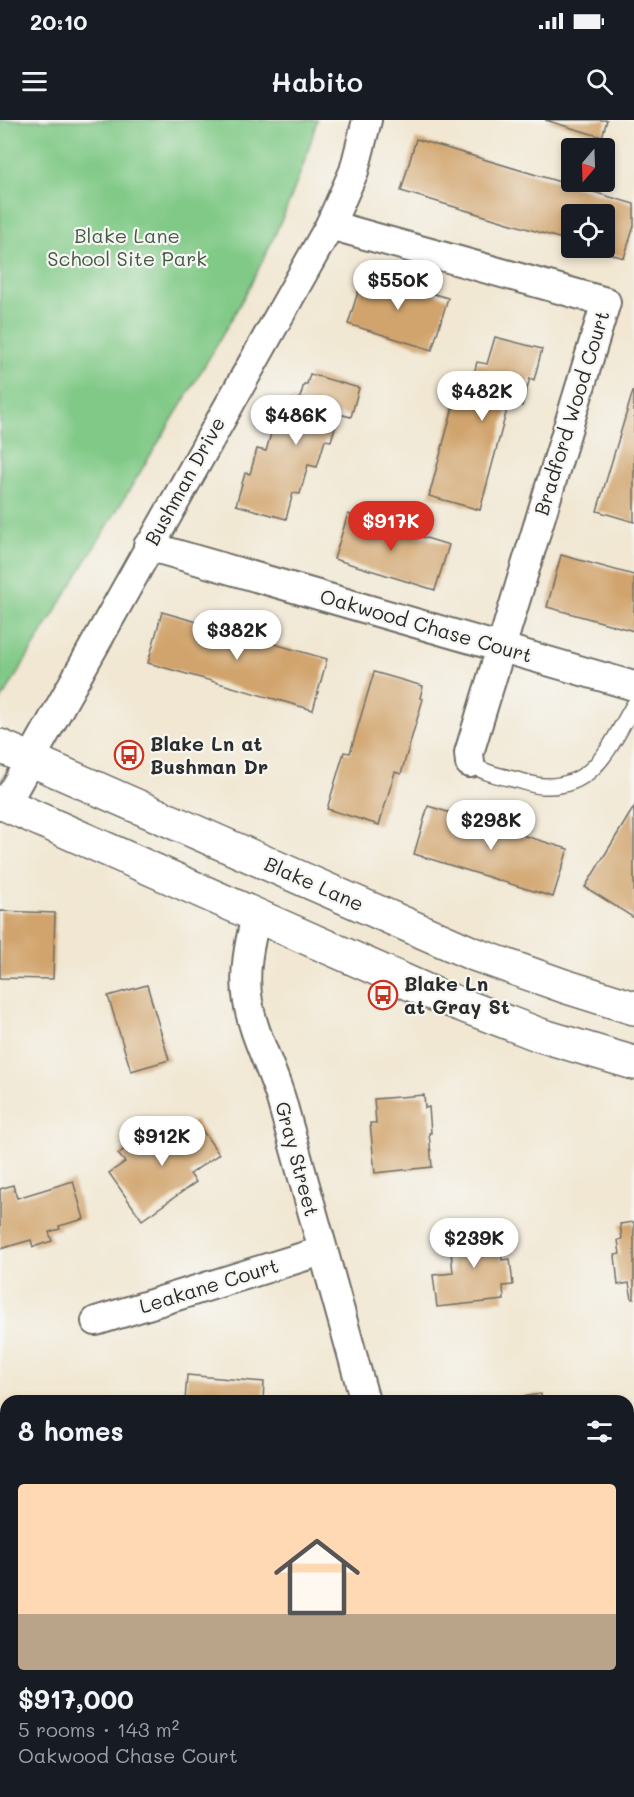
<!DOCTYPE html>
<html lang="en">
<head>
<meta charset="utf-8">
<style>
	:root { --surface:#171b24; --page:#242831; --text:#f1f3f6; --muted:#9ea1a6; --accent:#d93025 }
	body { margin:0; font-family:Mali,sans-serif; background:var(--page); color:var(--text); height:100vh; display:flex; flex-direction:column; font-size:22px; white-space:nowrap }
	* { box-sizing:border-box; margin:0 }
	p { font-size:20px; color:var(--muted) }
	.icon { flex:none; width:33px; height:33px; fill:none; stroke:currentColor; stroke-width:2; stroke-linecap:round; stroke-linejoin:round }
	.map { position:relative; flex:1; overflow:hidden }
	.details { position:absolute; left:0px; top:1275px; width:634px; height:402px; display:flex; flex-direction:column; background:var(--surface); border-radius:18px 18px 0 0; box-shadow:0 3px 9px #0003 }
	.details>* { flex:none }
	.needle { width:39px; rotate:199deg }
	.controls { position:absolute; left:561px; top:18px; display:grid; gap:12px }
	.controls a { display:grid; place-items:center; width:54px; height:54px; border-radius:6px; background:var(--surface); box-shadow:0 3px 9px #0003; font-size:30px }
	.price { position:absolute; translate:-50% -51px; padding:0 14px; border-radius:21px; background:#fff; color:#222; font-size:20px; line-height:39px; filter:drop-shadow(0 2px 3px #0008) }
	.price::after { content:''; position:absolute; left:50%; top:36px; width:18px; height:14px; margin-left:-9px; background:inherit; clip-path:polygon(0 0,100% 0,50% 100%) }
	.price.on { background:var(--accent); color:#fff }
	ul { padding:0; list-style:none }
	li { display:grid; align-content:center; gap:12px; height:318px; padding:0 18px }
	li span { display:grid; place-items:center; height:186px; border-radius:6px; color:#555 }
	li>.icon { margin-inline-start:auto }
	span .icon { width:108px; height:108px; fill:#fffc; stroke-width:1 }
	li b { font-size:26px }
	h2 { display:flex; justify-content:space-between; align-items:center; height:72px; padding:0 18px; font-size:26px }
	.status { display:flex; justify-content:space-between; align-items:center; height:42px; padding:0 30px; background:var(--surface); direction:ltr }
	.status svg { height:16px; fill:currentColor }
	header { display:flex; justify-content:space-between; align-items:center; height:78px; padding:0 18px; background:var(--surface); font-size:27px; font-weight:600 }
	.map>svg:first-child { display:block }
</style>
</head>
<body>
<div class="status"><b>20:10</b><svg viewBox="0 0 49 12"><path d="M0 12V9h3v3zM5 12V6h3v6zM10 12V3h3v9zM15 12V0h3v12zM26 1h20v11H26zM47 4h2v5h-2z"/></svg></div>
<header><svg class="icon" aria-label="menu" viewBox="0 0 24 24"><path d="M4 6h16M4 12h16M4 18h16"/></svg>Habito<svg class="icon" aria-label="search" viewBox="0 0 24 24"><circle cx="10" cy="10" r="6"/><path d="M15 15l6 6"/></svg></header>
<div class="map">
<svg width="634" height="1677" viewBox="0 0 634 1677">
	<rect width="100%" height="100%" fill="#f6f6f2"/>
	<filter id="ink" filterUnits="userSpaceOnUse"><feTurbulence type="fractalNoise" baseFrequency=".0167" numOctaves="2"/><feDisplacementMap in="SourceGraphic" scale="12" xChannelSelector="R" yChannelSelector="G"/><feConvolveMatrix kernelMatrix="1 2 1 2 8 2 1 2 1" color-interpolation-filters="sRGB"/></filter>
	<filter id="wash" filterUnits="userSpaceOnUse"><feTurbulence type="fractalNoise" baseFrequency=".008" numOctaves="4" result="noise"/><feDisplacementMap in="SourceGraphic" scale="24" xChannelSelector="R" yChannelSelector="G"/><feGaussianBlur stdDeviation="1.35" result="paint"/><feColorMatrix in="noise" values="0 0 0 0 0 0 0 0 0 0 0 0 0 0 0 0 0 1.4 0 .05"/><feComposite in="paint" operator="in"/></filter>
	<g filter="url(#wash)">
		<rect width="100%" height="100%" fill="#f1e7d2"/>
		<path fill="#80c986" stroke="#567a58" stroke-width="1.5" d="M0,0H317C286,116 223,216 161,318C107,406 54,494 0,582Z"/>
		<g id="blocks">
			<g fill="#d1a46d">
				<polygon points="545,0 607,0 602,17"/>
				<polygon points="416,19 634,84 634,106 624,138 591,128 604,128 604,94 572,94 572,122 401,71"/>
				<polygon points="364,153 448,178 432,230 348,204"/>
				<polygon points="495,217 542,229 534,260 530,258 522,286 509,282 480,390 429,376 459,265 470,268 477,242 487,244"/>
				<polygon points="310,254 359,268 351,297 339,294 331,321 325,320 317,347 308,345 300,374 293,373 286,399 236,385 245,353 250,354 257,329 266,331 274,303 284,306 292,279 299,281 304,264 307,264"/>
				<polygon points="633,271 634,271 634,402 597,391"/>
				<polygon points="348,394 449,425 435,470 334,439"/>
				<polygon points="561,435 634,455 634,511 547,487"/>
				<polygon points="162,492 327,539 313,590 148,543"/>
				<polygon points="374,552 423,566 420,578 423,579 401,654 395,652 379,705 327,689 344,632 350,633"/>
				<polygon points="428,686 568,729 553,777 414,734"/>
				<polygon points="634,687 634,798 585,767"/>
				<polygon points="0,791 55,793 53,859 0,858"/>
				<polygon points="147,865 169,940 131,951 108,876"/>
				<polygon points="424,975 425,988 429,987 431,1013 429,1013 432,1047 375,1053 370,1003 376,1003 374,979"/>
				<polygon points="195,1000 219,1034 190,1054 196,1062 142,1100 109,1053 125,1042 118,1034 142,1017 146,1023 166,1009 171,1016"/>
				<polygon points="73,1061 84,1099 59,1106 60,1109 49,1112 52,1121 33,1127 31,1120 0,1129 0,1069 13,1065 17,1078"/>
				<polygon points="634,1102 634,1179 632,1179 629,1163 618,1165 615,1135 620,1134 618,1120 622,1119 620,1104"/>
				<polygon points="494,1105 496,1121 500,1120 502,1140 510,1139 513,1165 503,1166 504,1180 437,1187 433,1155 453,1153 449,1110"/>
				<polygon points="187,1255 264,1262 263,1281 185,1281"/>
				<polygon points="541,1274 542,1281 500,1281 500,1280"/>
				<polygon points="6,1624 6,1671 50,1671 52,1677 0,1677 0,1626"/>
				<polygon points="206,1671 264,1671 267,1677 200,1677 199,1675"/>
				<polygon points="344,1671 403,1671 404,1673 400,1675 400,1677 333,1677 345,1673"/>
				<polygon points="553,1671 609,1671 610,1677 555,1677"/>
			</g>
		</g>
	</g>
	<g filter="url(#ink)">
		<use href="#blocks" fill-opacity="0" stroke="#706d65" stroke-width="1.5"/>
		<g fill="none" stroke-linecap="round" stroke-linejoin="round">
			<g stroke="#706d65" stroke-width="18">
				<path id="service" d="M470,643C483,653 501,656 517,660C526,662 535,666 544,666C596,668 611,623 634,585"/>
			</g>
			<g stroke="#706d65" stroke-width="32">
				<g id="minor">
					<polyline points="330,105 606,182 469,633 470,643"/>
					<polyline points="148,426 634,566"/>
					<polyline points="5,685 330,105 354,51 367,0"/>
					<path d="M256,796C249,825 243,853 248,882C254,918 274,951 283,986C311,1084 337,1183 365,1281"/>
					<polyline points="96,1201 322,1131"/>
					<polyline points="476,1671 478,1677"/>
				</g>
			</g>
			<g stroke="#706d65" stroke-width="36">
				<g id="secondary">
					<polyline points="0,626 471,833 564,866 634,888"/>
					<polyline points="0,682 436,875 540,915 634,943"/>
				</g>
			</g>
			<use href="#service" stroke="#fff" stroke-width="15"/>
			<use href="#minor" stroke="#fff" stroke-width="28"/>
			<use href="#secondary" stroke="#fff" stroke-width="33"/>
		</g>
	</g>
	<defs>
		<g id="bus-ring" transform="scale(1.5)"><circle r="9.5" fill="#f6f6f2" stroke="#c8321e" stroke-width="1.5"/><path d="M-5-6H5V4H4V6H2V4H-2V6H-4V4H-5ZM-3.5-4V0h7V-4ZM-3.5 1.2v1.5H-2V1.2ZM2 1.2v1.5H3.5V1.2Z" fill="#c8321e"/></g>
	</defs>
	<g fill-rule="evenodd">
		<use href="#bus-ring" x="129" y="635"/>
		<use href="#bus-ring" x="383" y="875"/>
	</g>
	<g text-anchor="middle" stroke-width="4.5" stroke-linejoin="round" paint-order="stroke">
		<g font-size="20" fill="#445a46" stroke="#f6f6f2">
			<text x="127" y="123">Blake Lane<tspan x="127" dy="23">School Site Park</tspan></text>
		</g>
		<g font-size="20" fill="#2b2b2b" stroke="#f6f6f2">
			<text transform="translate(572 293) rotate(-73)" y="7">Bradford Wood Court</text>
			<text transform="translate(185 361) rotate(-61)" y="7">Bushman Drive</text>
			<text transform="translate(426 506) rotate(16)" y="7">Oakwood Chase Court</text>
			<text transform="translate(314 764) rotate(24)" y="7">Blake Lane</text>
			<text transform="translate(297 1039) rotate(75)" y="7">Gray Street</text>
			<text transform="translate(209 1166) rotate(-17)" y="7">Leakane Court</text>
		</g>
		<g font-size="20" font-weight="bold" fill="#2b2b2b" stroke="#f6f6f2" text-anchor="start">
			<text x="150" y="631">Blake Ln at<tspan x="150" dy="23">Bushman Dr</tspan></text>
			<text x="404" y="871">Blake Ln<tspan x="404" dy="23">at Gray St</tspan></text>
		</g>
	</g>
</svg>
<div class="controls">
<a><svg class="needle" viewBox="-14 -14 28 28"><path d="M0-13l5 13h-10z" fill="#e53935"/><path d="M0 13l5-13h-10z" fill="#9ea1a6"/></svg></a>
<a><svg class="icon" aria-label="locate" viewBox="0 0 24 24"><circle cx="12" cy="12" r="6"/><path d="M12 2v4M12 18v4M2 12h4M18 12h4"/></svg></a>
</div>
<b class="price" style="left:398px;top:191px">$550K</b>
<b class="price" style="left:482px;top:302px">$482K</b>
<b class="price" style="left:296px;top:326px">$486K</b>
<b class="price on" style="left:391px;top:432px">$917K</b>
<b class="price" style="left:237px;top:541px">$382K</b>
<b class="price" style="left:491px;top:731px">$298K</b>
<b class="price" style="left:162px;top:1047px">$912K</b>
<b class="price" style="left:474px;top:1149px">$239K</b>
<section class="details">
<h2>8 homes<svg class="icon" aria-label="filters" viewBox="0 0 24 24"><path d="M4 7h16M4 17h16"/><circle cx="9" cy="7" r="2"/><circle cx="15" cy="17" r="2"/></svg></h2>
<ul>
<li><span style="background:linear-gradient(#ffd9b3 70%,#b9a48a 0)"><svg class="icon" aria-label="home" viewBox="0 0 24 24"><path d="M3 11l9-7 9 7M6 9v11h12V9"/></svg></span><div><b>$917,000</b><p>5 rooms · 143 m²</p><p>Oakwood Chase Court</p></div></li>
</ul>
</section>
</div>
</body>
</html>
